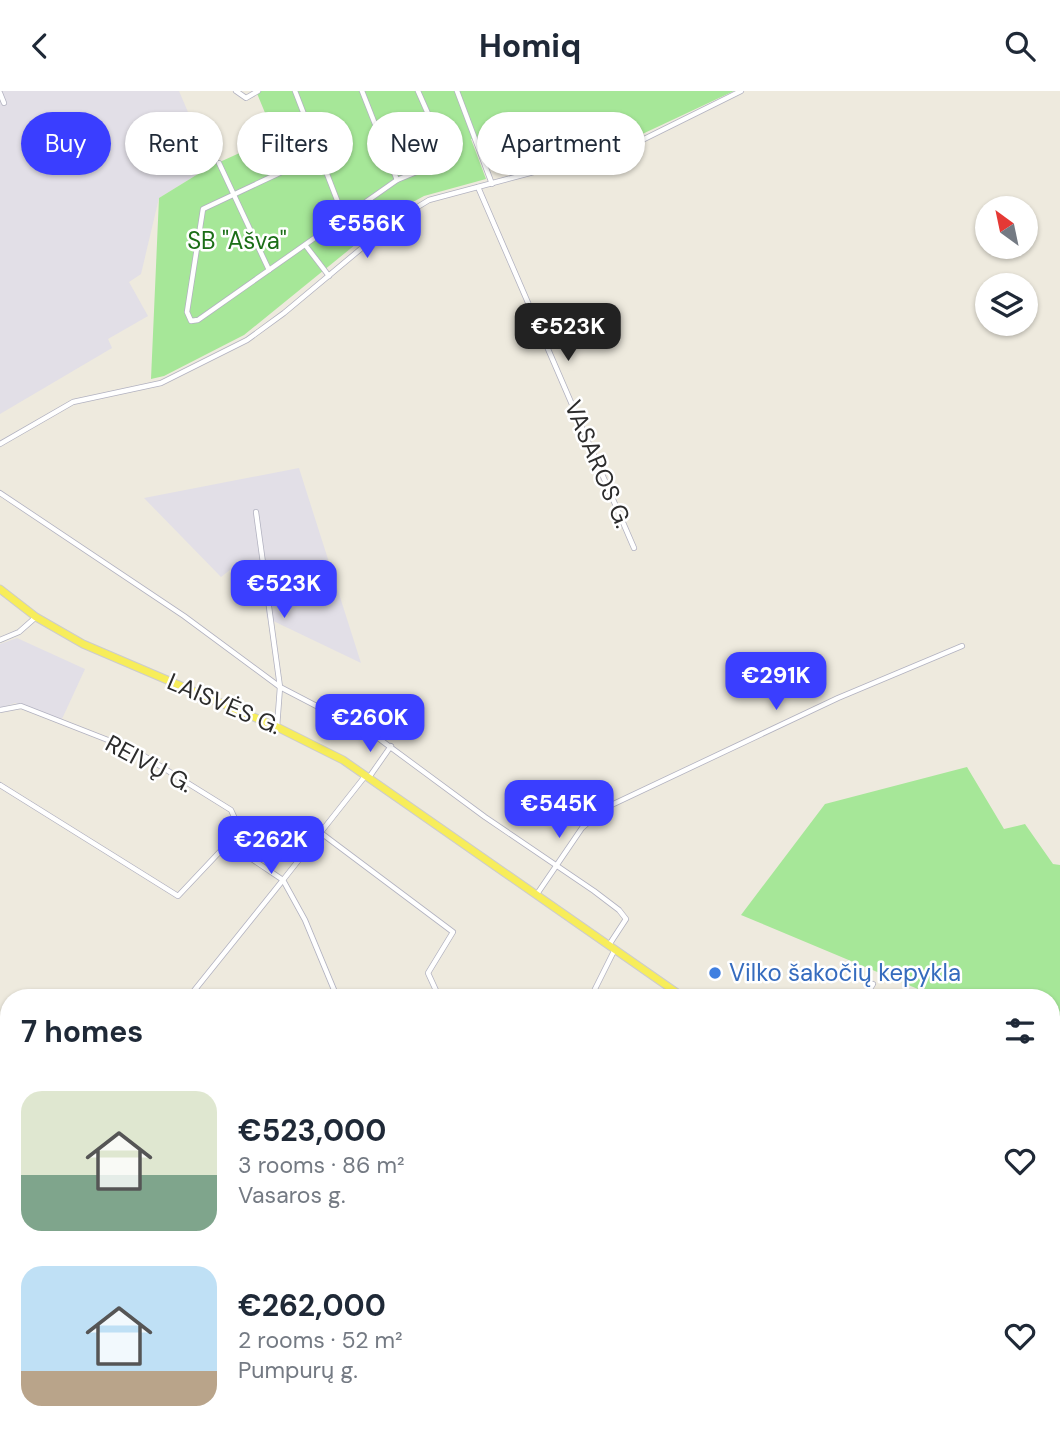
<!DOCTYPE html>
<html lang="en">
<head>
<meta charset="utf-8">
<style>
	:root { --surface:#fff; --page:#f2f2f3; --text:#1f2937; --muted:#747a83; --accent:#3a3eff }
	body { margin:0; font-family:"DM Sans",sans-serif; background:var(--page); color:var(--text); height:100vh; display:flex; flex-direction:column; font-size:26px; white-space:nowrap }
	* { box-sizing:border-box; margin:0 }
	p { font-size:23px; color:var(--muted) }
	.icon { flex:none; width:38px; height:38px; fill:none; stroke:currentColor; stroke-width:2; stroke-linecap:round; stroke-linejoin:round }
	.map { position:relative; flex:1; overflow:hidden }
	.side { position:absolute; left:0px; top:898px; width:1060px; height:450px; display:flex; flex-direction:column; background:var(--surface); border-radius:28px 28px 0 0; box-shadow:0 2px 5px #0004 }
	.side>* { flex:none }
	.banner { position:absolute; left:21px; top:21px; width:700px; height:63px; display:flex; gap:14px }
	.needle { width:46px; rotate:327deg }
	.buttons { position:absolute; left:975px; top:105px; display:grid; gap:14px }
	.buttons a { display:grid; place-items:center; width:63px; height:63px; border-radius:50%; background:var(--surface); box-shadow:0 2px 5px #0004; font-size:35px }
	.price { position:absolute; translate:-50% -60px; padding:0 16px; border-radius:14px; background:var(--accent); color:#fff; font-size:23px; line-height:46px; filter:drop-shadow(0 2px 4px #0008) }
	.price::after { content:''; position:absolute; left:50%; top:42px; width:21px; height:16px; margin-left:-10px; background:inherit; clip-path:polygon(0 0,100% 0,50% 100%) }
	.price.selected { background:#222; color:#fff }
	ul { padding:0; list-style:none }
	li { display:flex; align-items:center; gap:21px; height:175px; padding:0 21px }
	li span { display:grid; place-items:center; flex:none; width:196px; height:140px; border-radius:21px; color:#555 }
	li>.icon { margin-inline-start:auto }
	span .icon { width:84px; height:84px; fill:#fffc; stroke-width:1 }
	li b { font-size:30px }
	h2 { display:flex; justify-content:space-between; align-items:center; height:84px; padding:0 21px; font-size:30px }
	.chip { padding:0 24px; border-radius:32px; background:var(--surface); box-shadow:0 2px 5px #0004; font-size:24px; line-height:63px }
	.chip.selected { background:var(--accent); color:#fff }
	header { display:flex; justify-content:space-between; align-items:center; height:91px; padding:0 21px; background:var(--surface); font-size:32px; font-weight:700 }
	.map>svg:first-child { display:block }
</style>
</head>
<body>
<header><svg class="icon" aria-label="back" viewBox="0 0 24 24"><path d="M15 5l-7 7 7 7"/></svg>Homiq<svg class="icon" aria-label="search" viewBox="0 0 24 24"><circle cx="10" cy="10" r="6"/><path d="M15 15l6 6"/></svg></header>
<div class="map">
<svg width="1060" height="1346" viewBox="0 0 1060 1346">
	<rect width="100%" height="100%" fill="#eeeade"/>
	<g fill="#e2dfe7">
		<polygon points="0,0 179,0 211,75 159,107 141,183 129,191 148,225 108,248 112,257 0,323"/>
		<polygon points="299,377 361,572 267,527 262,486 235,475 221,486 144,407"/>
		<polygon points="17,547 85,578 62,628 15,612 0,617 0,553"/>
	</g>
	<g fill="#a6e798">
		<polygon points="256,0 734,0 621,53 517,79 499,43 471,48 486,88 424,105 398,119 244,244 164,285 151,288 159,107 211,75 275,46"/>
		<polygon points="967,676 1004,738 1025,733 1053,773 1060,774 1060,958 1052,955 1052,906 937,906 741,824 825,713"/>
		<polygon points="9,1164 9,1339 15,1339 0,1341 0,1179"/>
	</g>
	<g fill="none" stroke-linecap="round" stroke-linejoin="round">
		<g stroke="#b2b2c0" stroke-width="6">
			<g id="street">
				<polyline points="236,0 246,7 258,0"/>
				<polyline points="295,0 344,127"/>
				<polyline points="362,0 397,89"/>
				<polyline points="457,0 492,93"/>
				<polyline points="0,2 4,12"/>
				<polyline points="318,64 203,118 187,221 191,230 198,229 397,89 448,68 418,0"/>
				<polyline points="219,72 269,179"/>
				<polyline points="478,96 634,457"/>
				<polyline points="306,155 329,185"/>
				<polyline points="0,353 73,311 161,292 247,249 284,222 393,131 429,109 628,56 741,0"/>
				<polyline points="0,402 184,525 280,596 378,647 485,726 594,800 619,819 626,828 609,854"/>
				<polyline points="256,421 280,596 277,636"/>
				<polyline points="0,549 19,541 36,526"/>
				<polyline points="0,619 21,615 136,660 231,719 237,732 228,752 178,805 0,694"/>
				<polyline points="370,685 391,655"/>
				<polyline points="321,742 453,841 428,882 439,906"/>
				<polyline points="537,803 582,737 605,717 838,607 962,555"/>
				<polyline points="189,906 283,789 228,752"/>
				<polyline points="337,906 305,829 283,789 366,684"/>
				<polyline points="591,906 615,858"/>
				<polyline points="711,906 714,906"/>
				<polyline points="865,906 873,893"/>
				<polyline points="1052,963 1060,967"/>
				<polyline points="1052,1073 1060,1076"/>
				<polyline points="0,1164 9,1148"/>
				<polyline points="1052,1260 1060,1265"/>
				<polyline points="1052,1335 1060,1341"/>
				<polyline points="427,1339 428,1346"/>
				<polyline points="553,1339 554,1346"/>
				<polyline points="640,1339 643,1346"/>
				<polyline points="784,1339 788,1346"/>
				<polyline points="803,1339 814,1346"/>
				<polyline points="934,1339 945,1346"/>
			</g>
		</g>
		<g stroke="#ccc" stroke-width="9">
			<g id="primary">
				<polyline points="0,498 36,526 83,553 277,636 343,669 683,906"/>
				<polyline points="1052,1166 1060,1172"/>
				<polyline points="1052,1303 1060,1291"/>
				<polyline points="1022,1346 1027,1339"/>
			</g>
		</g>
		<use href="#street" stroke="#fff" stroke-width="4.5"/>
		<use href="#primary" stroke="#f7ed5a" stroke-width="7"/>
	</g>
	<circle fill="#3f7fe0" stroke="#fff" stroke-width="2.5" cx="715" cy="882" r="7"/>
	<g text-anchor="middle" stroke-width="5" stroke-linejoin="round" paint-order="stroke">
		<g font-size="24" fill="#1b6e17" stroke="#fff">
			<text x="237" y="158">SB "Ašva"</text>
		</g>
		<g font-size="24" fill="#2c2c2c" stroke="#fff">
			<text transform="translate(598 373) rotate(67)" y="8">VASAROS G.</text>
			<text transform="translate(224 613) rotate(23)" y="8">LAISVĖS G.</text>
			<text transform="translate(149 673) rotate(28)" y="8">REIVŲ G.</text>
		</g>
		<g font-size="24" fill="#366cbe" stroke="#fff" text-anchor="start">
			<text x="729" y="890">Vilko šakočių kepykla</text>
		</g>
	</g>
</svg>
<div class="buttons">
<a><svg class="needle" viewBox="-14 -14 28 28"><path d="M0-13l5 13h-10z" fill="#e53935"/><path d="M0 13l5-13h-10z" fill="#747a83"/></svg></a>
<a><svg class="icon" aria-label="layers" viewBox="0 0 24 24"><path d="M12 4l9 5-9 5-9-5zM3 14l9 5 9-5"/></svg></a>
</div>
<b class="price" style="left:367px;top:169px">€556K</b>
<b class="price selected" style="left:568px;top:272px">€523K</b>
<b class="price" style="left:284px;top:529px">€523K</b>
<b class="price" style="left:776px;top:621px">€291K</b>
<b class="price" style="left:370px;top:663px">€260K</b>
<b class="price" style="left:559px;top:749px">€545K</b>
<b class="price" style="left:271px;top:785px">€262K</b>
<div class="banner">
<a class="chip selected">Buy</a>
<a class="chip">Rent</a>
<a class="chip">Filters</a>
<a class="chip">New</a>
<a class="chip">Apartment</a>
</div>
<section class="side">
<h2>7 homes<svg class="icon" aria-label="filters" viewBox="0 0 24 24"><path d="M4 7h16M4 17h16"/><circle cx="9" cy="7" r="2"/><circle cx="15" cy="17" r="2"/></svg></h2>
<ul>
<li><span style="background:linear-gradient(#dfe7d0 60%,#7fa58c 0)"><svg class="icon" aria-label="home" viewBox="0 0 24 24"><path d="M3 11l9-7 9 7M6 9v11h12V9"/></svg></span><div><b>€523,000</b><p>3 rooms · 86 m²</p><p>Vasaros g.</p></div><svg class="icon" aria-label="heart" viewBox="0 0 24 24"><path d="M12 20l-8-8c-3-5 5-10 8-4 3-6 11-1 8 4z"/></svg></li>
<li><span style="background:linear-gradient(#bfe0f5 75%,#b9a48a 0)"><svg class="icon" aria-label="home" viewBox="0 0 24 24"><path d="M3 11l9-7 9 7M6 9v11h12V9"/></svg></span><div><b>€262,000</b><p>2 rooms · 52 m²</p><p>Pumpurų g.</p></div><svg class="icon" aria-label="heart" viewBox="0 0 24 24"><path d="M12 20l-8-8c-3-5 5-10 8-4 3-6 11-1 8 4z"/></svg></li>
</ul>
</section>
</div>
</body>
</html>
